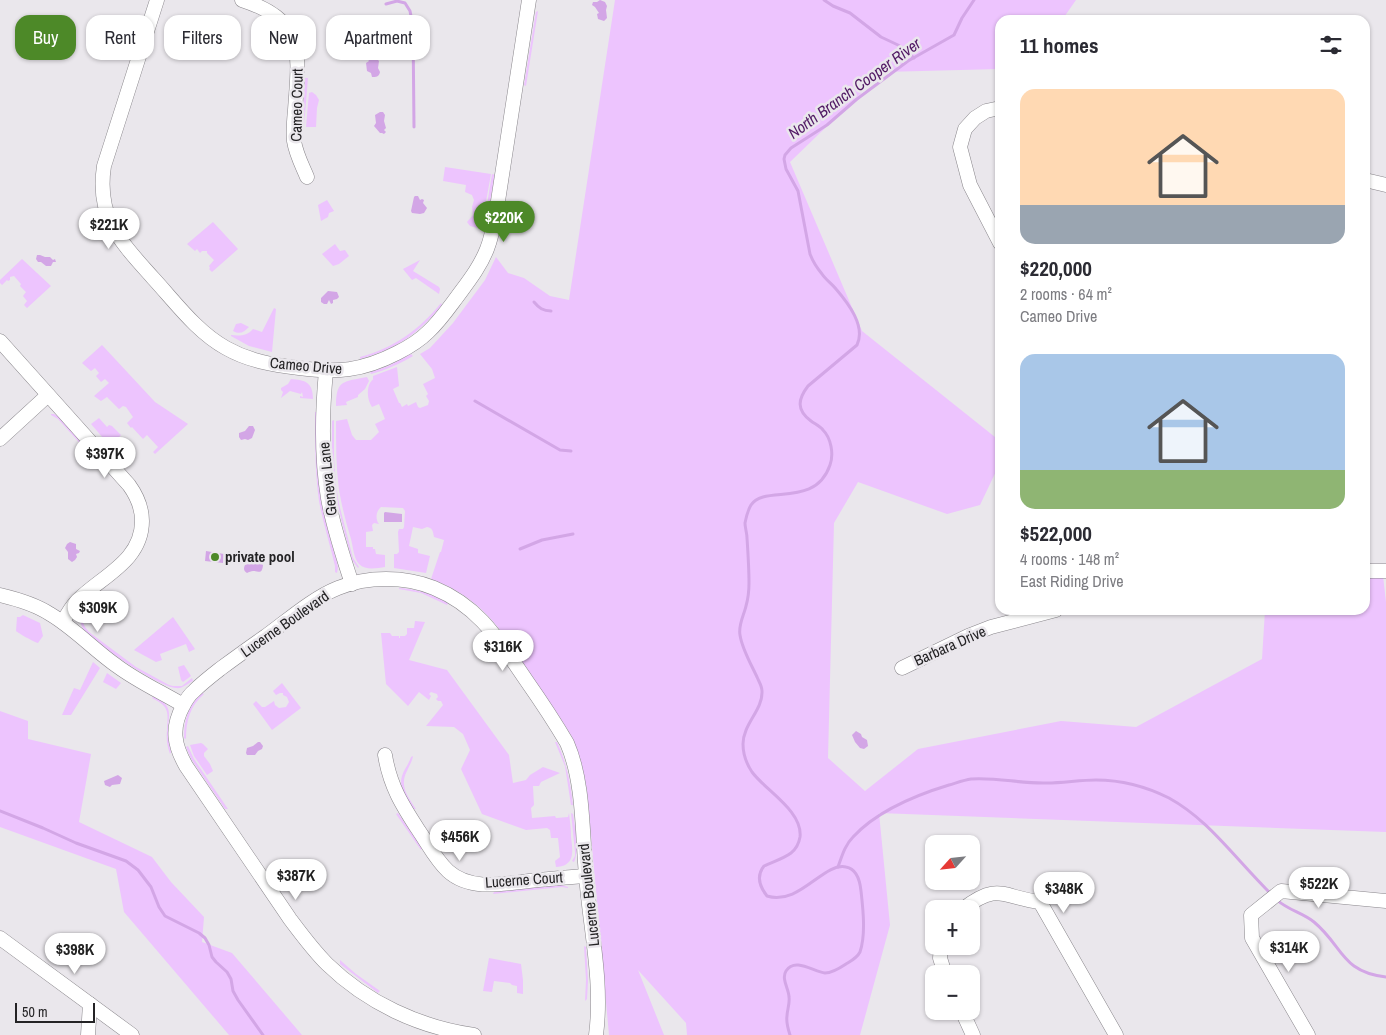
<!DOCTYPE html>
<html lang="en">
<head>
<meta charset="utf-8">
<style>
	:root { --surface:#fff; --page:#f2f2f3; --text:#2b2b33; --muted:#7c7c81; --accent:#4d8928 }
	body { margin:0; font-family:"Archivo Narrow",sans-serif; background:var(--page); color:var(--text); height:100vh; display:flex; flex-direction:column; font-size:19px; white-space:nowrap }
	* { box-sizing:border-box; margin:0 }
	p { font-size:16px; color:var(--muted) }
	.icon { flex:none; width:28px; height:28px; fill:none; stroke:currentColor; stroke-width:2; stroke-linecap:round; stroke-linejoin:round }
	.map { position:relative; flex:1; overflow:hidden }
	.side { position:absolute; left:995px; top:15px; width:375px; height:600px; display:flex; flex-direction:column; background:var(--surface); border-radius:15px; box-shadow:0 1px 4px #0004 }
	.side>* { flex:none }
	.top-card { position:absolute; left:15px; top:15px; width:475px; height:45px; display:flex; gap:10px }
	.needle { width:32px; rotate:243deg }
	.fabs { position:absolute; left:925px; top:835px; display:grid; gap:10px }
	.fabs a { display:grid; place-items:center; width:55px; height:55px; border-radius:10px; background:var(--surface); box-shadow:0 1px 4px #0004; font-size:25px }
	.scale { position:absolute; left:15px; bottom:12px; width:80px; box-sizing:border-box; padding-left:5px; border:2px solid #242325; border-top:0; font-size:14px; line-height:18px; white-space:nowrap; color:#242325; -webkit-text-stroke:4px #eae7ec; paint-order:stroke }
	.price { position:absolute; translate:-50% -42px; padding:0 11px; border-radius:18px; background:#fff; color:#222; font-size:16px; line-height:32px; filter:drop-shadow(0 1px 2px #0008) }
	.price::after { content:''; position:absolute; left:50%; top:30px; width:15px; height:11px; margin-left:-8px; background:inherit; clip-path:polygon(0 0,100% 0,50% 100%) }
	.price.active { background:var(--accent); color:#fff }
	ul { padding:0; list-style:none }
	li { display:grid; align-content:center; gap:10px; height:265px; padding:0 25px }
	li span { display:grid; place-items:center; height:155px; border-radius:15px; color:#555 }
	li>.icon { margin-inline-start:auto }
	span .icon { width:90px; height:90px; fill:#fffc; stroke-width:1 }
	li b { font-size:21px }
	h2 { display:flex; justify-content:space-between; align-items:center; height:60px; padding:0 25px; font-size:21px }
	.pill { padding:0 18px; border-radius:15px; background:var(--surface); box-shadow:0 1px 4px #0004; font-size:18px; line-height:45px }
	.pill.active { background:var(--accent); color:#fff }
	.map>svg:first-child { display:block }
</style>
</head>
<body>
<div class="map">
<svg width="1386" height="1035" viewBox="0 0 1386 1035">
	<rect width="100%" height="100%" fill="#eae7ec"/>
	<g fill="#edc4fe">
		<path d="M615,0H1076L1062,20H1000V69L883,72L790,162L862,331L1000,441V463L980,505L947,514L858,482L834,523L828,758L865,791L918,749L1061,721L1136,727L1262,659L1265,610H1365V576H1383L1386,602V832L879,813L890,925L860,1035H687L686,1023L638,970L664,1035H609L587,791C584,772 580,755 572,737C560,716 545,697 532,676C501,631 486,600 431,579L440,552H441L444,540L434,537C433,532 433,528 427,527L422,529L413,527L409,546L418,549V553L430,556L426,573L394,568V554H397L399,552L398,532L399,529H403L404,527L405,511L403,508L381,507C376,511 375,519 379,524L374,523L372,525L373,531L366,532V547H373V549H375L376,554L385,555V567C377,568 366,571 359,564C354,559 353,547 351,539C346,523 342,507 339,490C336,467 336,444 336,421L347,419L352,435L356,440H371L379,432L375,424L385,419L379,404L372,407C368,401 366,391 370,383C374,377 373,383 373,376L397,367L399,386L393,389L399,403H400L402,407L407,404L408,406L416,402L418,407L420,408L428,405L429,401L426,396L428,394L423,384L435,378L432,369L420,354L430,348L453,323L485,280L496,257L508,273L524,278L550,296L569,300Z"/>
		<polygon points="538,11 526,86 524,85 536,12"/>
		<polygon points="305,78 308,78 304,126 302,126"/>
		<polygon points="312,92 316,95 319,100 317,108 316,127 306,127 309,93"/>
		<polygon points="445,167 491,174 481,229 470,226 467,222 473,215 472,207 474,200 472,195 465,192 466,185 443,181"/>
		<polygon points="492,174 495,175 485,230 483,229"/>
		<polygon points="327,200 334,211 329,213 328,217 321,221 318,205"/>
		<polygon points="213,222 238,249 212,272 209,269 210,268 209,266 214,260 207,253 207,251 202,251 200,253 197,249 195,251 187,244"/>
		<polygon points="335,244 340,251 345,250 349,256 339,264 333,266 322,254"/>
		<polygon points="22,259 51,286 27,308 24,305 27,301 23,296 26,292 20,286 21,284 14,276 10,277 10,280 8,281 7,280 2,285 0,283 0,280"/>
		<polygon points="420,260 413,271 439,287 440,289 439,294 416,278 412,280 403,269"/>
		<path d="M441,303L442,305C418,334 397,349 360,359V357C394,348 419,330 441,303Z"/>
		<path d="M274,308L276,309L272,352L249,346L231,336V335C240,336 247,336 253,329L262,332Z"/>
		<path d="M241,323L249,327C244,332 240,335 233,331L236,324Z"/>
		<polygon points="102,345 155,402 188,424 155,454 153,452 158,447 147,435 143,439 132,427 131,428 127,423 133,417 126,407 123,406 119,409 107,397 101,401 94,396 109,383 105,379 101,382 96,376 99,373 95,368 91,371 82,363"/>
		<path d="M411,354L413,356C399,364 386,370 371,374L370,372L388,366Z"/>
		<path d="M367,377L369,381L365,389L358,395V397L346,402L347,405L336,406C336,379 344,382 367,377Z"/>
		<path d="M291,379C305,380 313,382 313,399L300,398V396L303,397L302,392L301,394L290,391L281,398L283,392L281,390V388L288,384Z"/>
		<path d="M315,412H317C317,438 317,464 320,490C323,515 330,538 337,562L338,568L337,573L335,572V566C330,544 323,523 319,501C315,472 315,442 315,412Z"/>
		<polygon points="51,414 54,414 59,417 96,459 95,460 58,419 51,415"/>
		<polygon points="99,418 107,427 109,425 112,426 121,435 110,446 91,424"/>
		<polygon points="334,420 334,458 336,485 339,504 353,558 359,567 358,568 352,560 342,523 335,491 332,455 332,421"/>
		<path d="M399,588C416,589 434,594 448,603L447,605L421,593L399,589Z"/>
		<path d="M23,615L40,623L43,636L38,643C34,642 18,633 16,631L17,617H20Z"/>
		<polygon points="173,617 195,649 189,652 186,644 160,654 162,660 156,662 134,650"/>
		<path d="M82,620L85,627L89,632L136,667L169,685L173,686H182L192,678L193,681C187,684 182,689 176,688C159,687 97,645 85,631C82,628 81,624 80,621Z"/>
		<path d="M415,621L425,622L409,660L447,670L509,755L513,783L526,780L530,775L543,767L560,773L541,782L539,786H533L534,805L531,808L532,818L555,816L556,818L568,817L569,813C570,821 571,829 571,837C573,852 575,866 556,867L555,861L560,857L558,838H551L550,830L547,828L526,830L482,814L461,769L470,750L463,734L454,727L426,726L443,705L441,701H438L436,699L438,697L437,694L431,692L429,694L431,696L429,700L419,692L408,706L386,684L381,633H390L392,636H399V638H400V636H405L407,634V628H414Z"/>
		<polygon points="93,662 100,668 71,715 62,715 74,688 80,690"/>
		<polygon points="184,665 191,676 183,682 181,680 178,667"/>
		<polygon points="107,673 121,683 116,689 103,682"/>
		<polygon points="282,683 301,708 272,730 253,704 256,701 262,707 265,707 274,701 275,705 279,708 286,707 289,702 287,697 283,695 283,693 280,693 276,695 273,691"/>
		<path d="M202,693L204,694C190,706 186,721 186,739L184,738C184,720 188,706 202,693Z"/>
		<path d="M154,696C173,706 169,712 168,731C168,738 169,745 171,752L170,754C167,746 166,738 167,730C168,712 170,707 152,698Z"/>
		<polygon points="0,711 28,721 28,739 91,754 79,822 152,857 171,882 204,917 202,942 232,953 302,1035 229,1035 124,912 116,869 0,827"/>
		<path d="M555,742H557C567,765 570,780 573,805H571L565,766Z"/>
		<polygon points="201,743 203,744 208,749 204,753 204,756 210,764 213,771 207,775 194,756 190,745"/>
		<polygon points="188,746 194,759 228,809 225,809 191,759 186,747"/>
		<path d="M413,756C412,762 409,766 407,771C399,786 408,797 416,809H414C407,799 398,789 402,776C404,769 409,764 411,757Z"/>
		<polygon points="398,813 422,848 421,850 396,814"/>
		<path d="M571,813L573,814C575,827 580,850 574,862L572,861L575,856V852Z"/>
		<polygon points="561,885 568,887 568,888 562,887 493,894 494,892"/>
		<polygon points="584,946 586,947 588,981 587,999 585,1001 586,980"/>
		<polygon points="489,958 521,964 523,980 523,994 517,993 517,986 512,985 510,983 494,981 492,992 483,991"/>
		<polygon points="340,960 356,974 380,991 378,993 340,964"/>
	</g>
	<g fill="#d3a6e6">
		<polygon points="600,0 605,2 607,6 606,10 607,18 604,21 598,19 597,14 599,13 595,7 592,5 593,2 597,2"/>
		<path d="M368,57H375L379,61L378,68L380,72C379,77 376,77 372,77L371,73L367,71L366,63L369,61L367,58Z"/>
		<polygon points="380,112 383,112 385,115 384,121 386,128 384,130 386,132 384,134 382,133 380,133 374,126 376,123 375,115"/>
		<polygon points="415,196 418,196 420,200 422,199 424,200 423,203 427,208 424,213 420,214 412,213 411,211 414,197"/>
		<polygon points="37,255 40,255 45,257 50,257 53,260 55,259 56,262 53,262 51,266 46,266 41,262 38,262 36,259"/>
		<polygon points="328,291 337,292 339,297 337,299 333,300 333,303 331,304 329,300 327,304 324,304 321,302 321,298"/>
		<polygon points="249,426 253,426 255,430 252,438 248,440 245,439 241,440 239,437 239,433 245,431"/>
		<polygon points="385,512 402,514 402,522 384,522 384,513"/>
		<polygon points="70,542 76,544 76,549 80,551 79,553 76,554 77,557 75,560 72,562 68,559 68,552 65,548 67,544"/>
		<polygon points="206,551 224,554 223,563 205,561"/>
		<path d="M260,562L263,565C262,575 259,571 253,571C251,571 249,572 247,573C244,571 243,569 245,565L252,563Z"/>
		<polygon points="856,731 861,734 862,737 867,740 868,746 864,749 860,748 855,742 852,735"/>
		<polygon points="258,742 260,742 263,746 262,749 258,751 255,755 247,755 246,753 247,748 253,746"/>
		<polygon points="118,775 122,778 120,784 112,785 110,787 105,785 104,781"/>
	</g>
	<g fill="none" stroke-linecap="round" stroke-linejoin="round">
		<g stroke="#d3a6e6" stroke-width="3">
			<polyline points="824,0 833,6 850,13 881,37 898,45 914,58"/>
			<polyline points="386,4 397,1 405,3 410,11 413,26 414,127"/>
			<path d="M534,302C539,308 543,311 551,311"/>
			<polyline points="475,401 560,450 571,451"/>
			<polyline points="520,549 542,540 573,534"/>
			<polyline points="0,811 43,828 76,843 126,861 138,870 151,887 159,907 165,916 199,933 205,938 209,945 212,957 216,962 227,972 231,979 233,991 238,1000 263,1035"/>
			<path d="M838,867C842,856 845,845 853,837C877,811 916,795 949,785C956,783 964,780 971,779C997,777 1021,784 1047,783C1063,783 1080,780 1096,780C1120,780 1147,787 1169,798C1198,814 1218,837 1240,861C1250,872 1260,883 1271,894"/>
			<path d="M1277,900C1288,910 1303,913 1314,922C1343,946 1341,972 1386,977"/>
			<path d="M790,1035C788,1029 786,1022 787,1016C787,1010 790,1004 789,997C789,989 781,979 786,971C795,957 814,972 825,973C832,973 840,968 846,964C851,961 857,958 860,952C866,934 863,909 861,891C860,881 857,869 846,867C823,862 800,906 767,896C759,886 756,876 764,866C772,862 783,859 791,853C796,849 799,843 800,837C803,811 765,790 752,772C746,763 743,754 743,744C743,724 763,710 762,691C762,686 759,682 757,677C751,664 742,649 740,635C738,625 744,615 746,606C748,599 749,591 749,583C749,569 748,553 747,538C747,533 745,528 745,523C746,518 748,510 751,505C764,484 815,509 830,465C834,454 831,438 823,430C820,426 815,424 811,421C796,410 798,399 808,386L857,345C866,326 848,303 836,289C832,284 826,280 822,274C817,268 813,262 810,254L798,191L786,169L784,159L785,155L791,148L827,125L857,99L908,61L954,35L962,18L974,0"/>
		</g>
		<g stroke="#89868b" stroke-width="15">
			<g id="minor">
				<path d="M157,0L104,166C96,218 121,242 153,278C176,303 197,332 226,348C249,361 273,365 299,368C337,373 362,371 397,353C409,347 419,341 428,332C439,322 448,309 457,297C468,282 480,267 487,249C493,234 495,218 498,201L529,0"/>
				<path d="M242,0C306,21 299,53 295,110C294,120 293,131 294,141C296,154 302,165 307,177"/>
				<polyline points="1000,108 986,111 975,118 965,129 960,147 970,185 1000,243"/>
				<polyline points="1365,180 1386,185"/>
				<path d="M0,341L129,485C137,496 142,507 142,521C142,561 102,576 78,600C72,606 67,614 63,622"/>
				<path d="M326,371C322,413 321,456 328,498C333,527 343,556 352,584"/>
				<polyline points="0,439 48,395"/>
				<polyline points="1365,571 1386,571"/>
				<path d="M0,595C17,599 35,604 50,614C74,628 94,650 117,666C137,681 161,692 183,705"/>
				<polyline points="902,668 968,636 991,627 1056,610"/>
				<path d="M385,755C390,786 402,805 419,831C428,844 436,860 448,871C470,891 503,884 529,881C548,879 567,877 586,876"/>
				<path d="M963,909C999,881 1003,898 1040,902L1116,1035"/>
				<polyline points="0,938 132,1035"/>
				<polyline points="941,946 940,958 945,974"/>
				<polyline points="962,1011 973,1035"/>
				<polyline points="88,1035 90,1004"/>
				<path d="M474,1035C419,1027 367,1003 327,964C313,950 302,935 290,919L186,766C174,745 171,728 183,706C186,700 189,695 194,691C202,683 211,676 220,669C235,658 250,647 266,636C288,620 313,598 338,588C367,576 405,576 434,588C480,607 499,641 526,680C540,700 554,721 567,743C584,782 582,832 586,875C590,928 603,982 596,1035"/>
				<polyline points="1308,1035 1252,938 1251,915 1281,891 1386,901"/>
			</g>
		</g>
		<use href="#minor" stroke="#fff" stroke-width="14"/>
	</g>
	<circle fill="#4d8928" stroke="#eae7ec" stroke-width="2" cx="215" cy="557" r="5"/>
	<g text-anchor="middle" stroke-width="5" stroke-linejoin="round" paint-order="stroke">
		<g font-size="15" fill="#242325" stroke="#eae7ec">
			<text transform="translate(297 105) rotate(-89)" y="5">Cameo Court</text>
			<text transform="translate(306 366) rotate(5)" y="5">Cameo Drive</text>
			<text transform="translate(328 479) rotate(-96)" y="5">Geneva Lane</text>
			<text transform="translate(285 624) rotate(-35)" y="5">Lucerne Boulevard</text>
			<text transform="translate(950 646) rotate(-24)" y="5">Barbara Drive</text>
			<text transform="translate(524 880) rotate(-4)" y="5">Lucerne Court</text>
			<text transform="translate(589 895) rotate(-96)" y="5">Lucerne Boulevard</text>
		</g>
		<g font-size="15" font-weight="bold" fill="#242325" stroke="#eae7ec" text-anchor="start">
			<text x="225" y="562">private pool</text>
		</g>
		<g font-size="16" font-style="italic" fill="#511964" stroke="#eae7ec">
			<text transform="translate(854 88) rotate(-36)" y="6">North Branch Cooper River</text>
		</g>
	</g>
</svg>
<div class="fabs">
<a><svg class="needle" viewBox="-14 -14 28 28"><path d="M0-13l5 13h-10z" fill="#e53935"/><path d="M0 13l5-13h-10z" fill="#7c7c81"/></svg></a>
<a>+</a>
<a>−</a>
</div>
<div class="scale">50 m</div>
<b class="price active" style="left:504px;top:243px">$220K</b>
<b class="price" style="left:109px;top:250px">$221K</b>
<b class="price" style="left:105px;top:479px">$397K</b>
<b class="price" style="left:98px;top:633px">$309K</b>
<b class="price" style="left:503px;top:672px">$316K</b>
<b class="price" style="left:460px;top:862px">$456K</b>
<b class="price" style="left:296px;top:901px">$387K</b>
<b class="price" style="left:1319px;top:909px">$522K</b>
<b class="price" style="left:1064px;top:914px">$348K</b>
<b class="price" style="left:1289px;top:973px">$314K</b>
<b class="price" style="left:75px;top:975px">$398K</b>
<div class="top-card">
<a class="pill active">Buy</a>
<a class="pill">Rent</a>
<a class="pill">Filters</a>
<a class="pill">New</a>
<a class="pill">Apartment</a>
</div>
<section class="side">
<h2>11 homes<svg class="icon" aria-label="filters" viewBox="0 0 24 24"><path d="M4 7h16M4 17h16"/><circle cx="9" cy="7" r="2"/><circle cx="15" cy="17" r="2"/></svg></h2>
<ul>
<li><span style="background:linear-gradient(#ffd9b3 75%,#9aa5b1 0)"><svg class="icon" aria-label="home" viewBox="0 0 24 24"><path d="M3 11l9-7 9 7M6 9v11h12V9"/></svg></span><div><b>$220,000</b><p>2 rooms · 64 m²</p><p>Cameo Drive</p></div></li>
<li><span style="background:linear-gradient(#a9c7e8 75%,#8fb573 0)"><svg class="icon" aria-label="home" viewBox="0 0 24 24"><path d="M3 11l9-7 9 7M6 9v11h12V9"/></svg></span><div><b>$522,000</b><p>4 rooms · 148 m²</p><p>East Riding Drive</p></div></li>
</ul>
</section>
</div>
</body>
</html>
